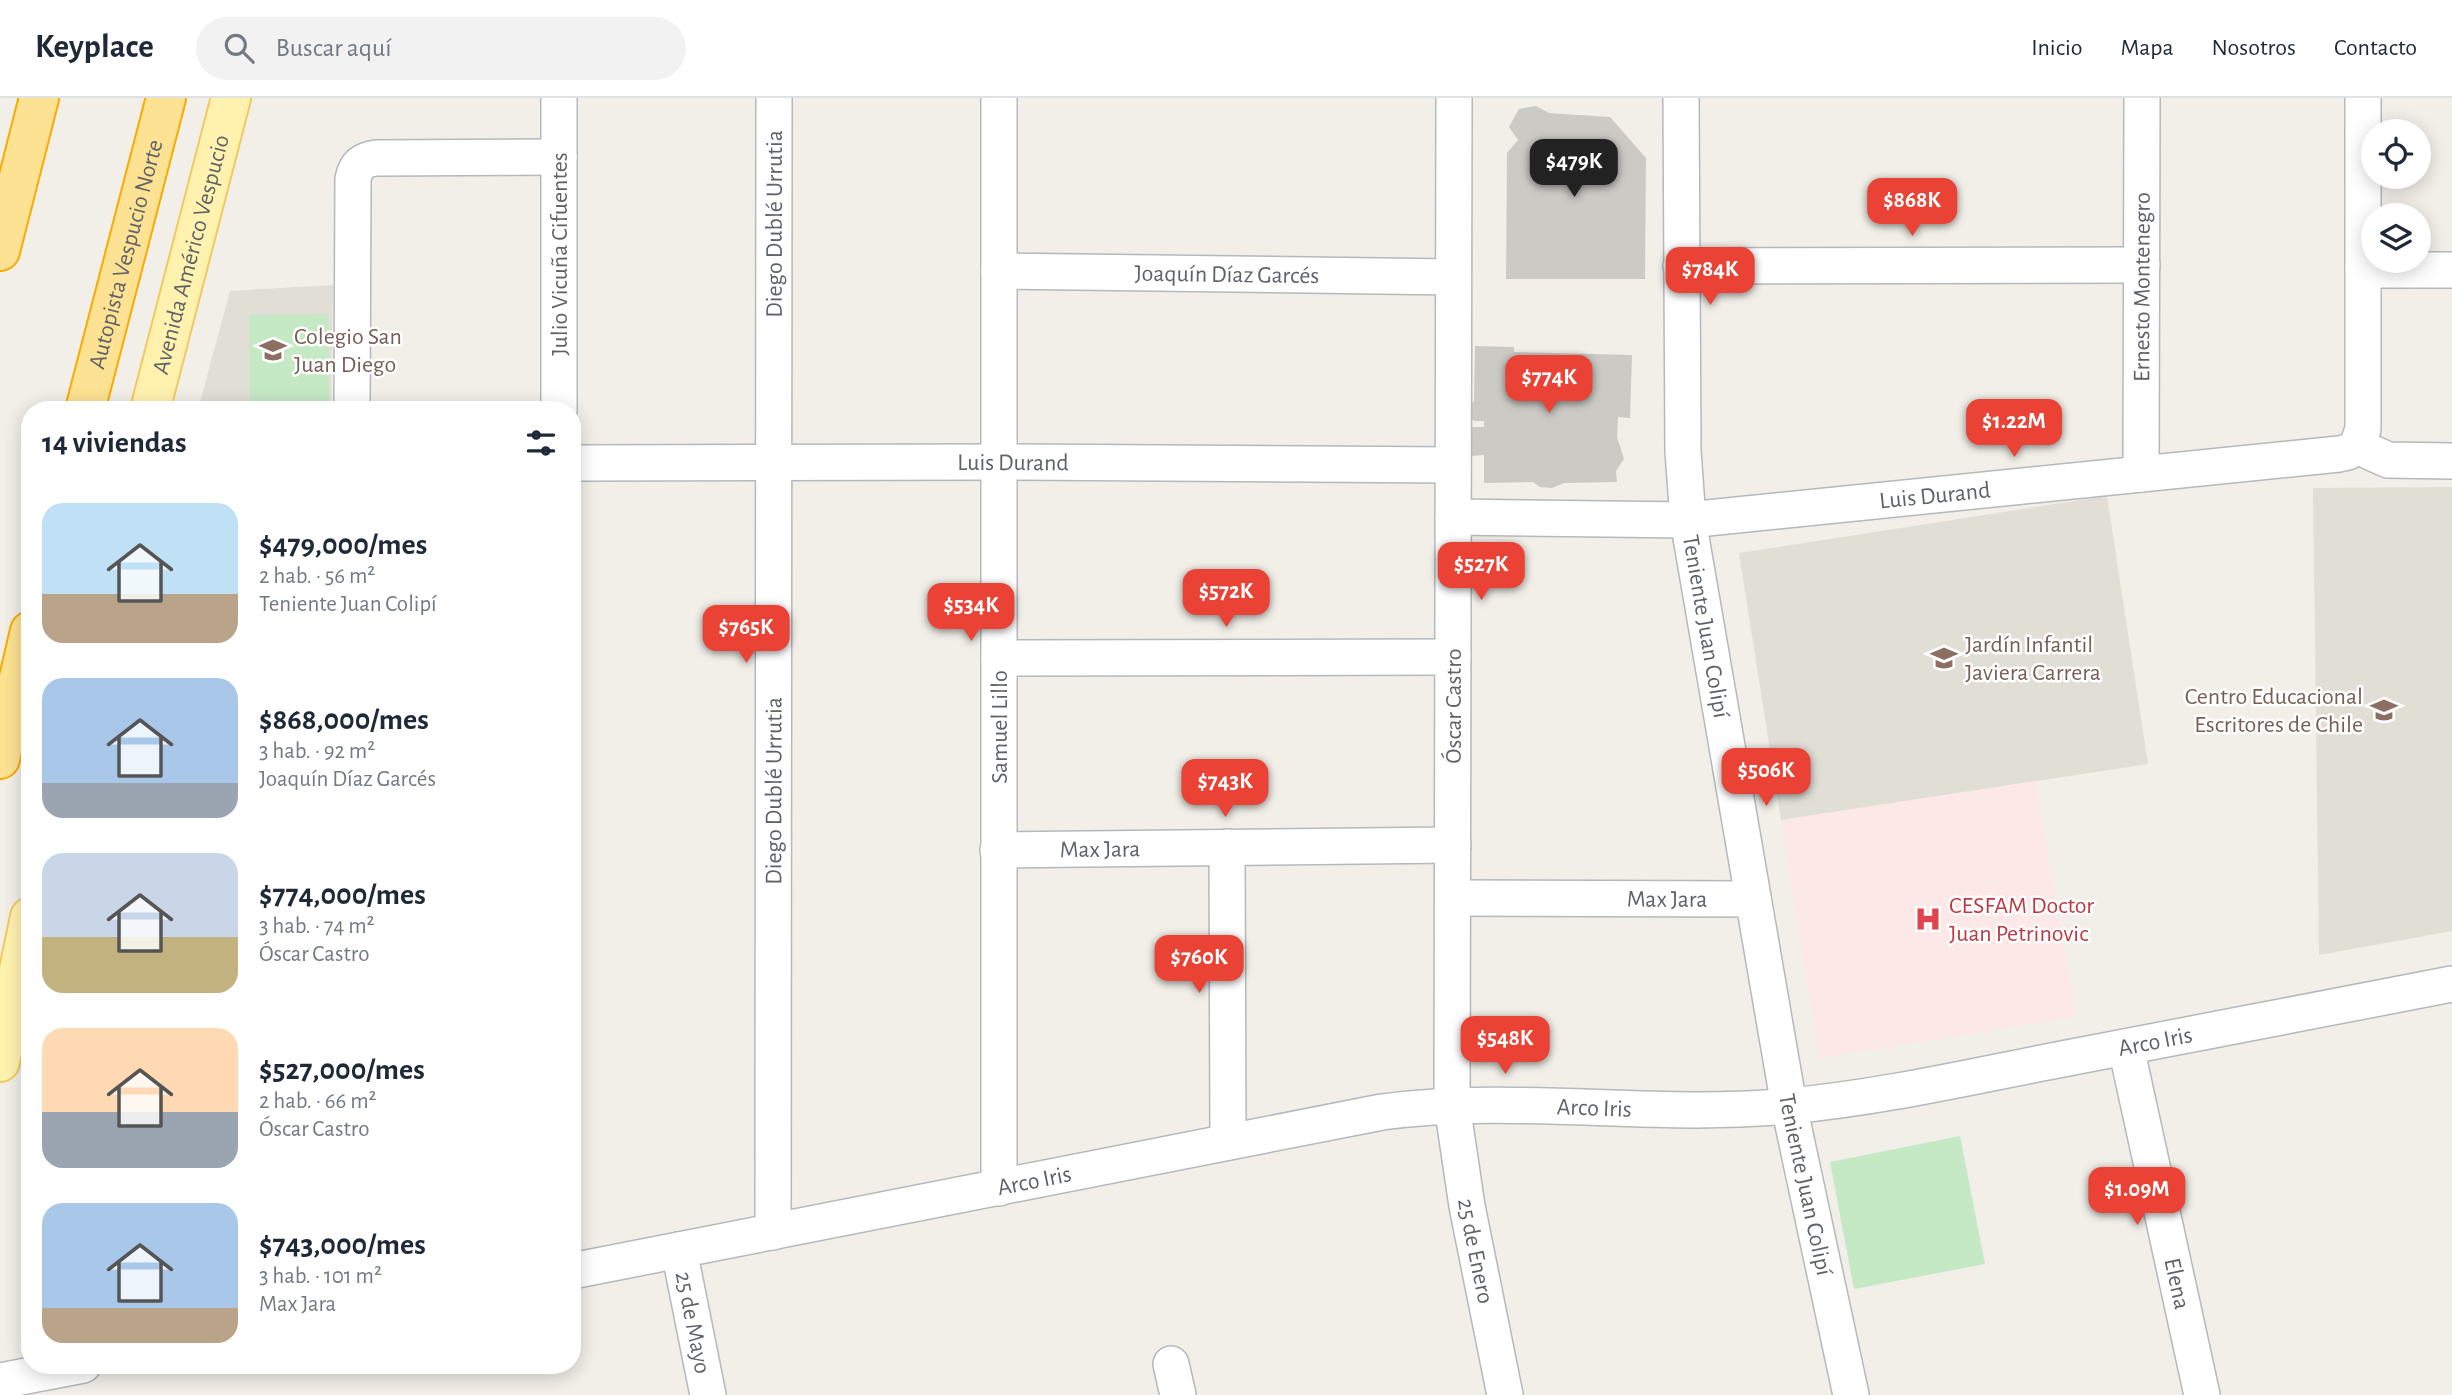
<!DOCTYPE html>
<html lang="es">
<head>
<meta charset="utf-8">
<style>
	:root { --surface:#fff; --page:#f2f2f3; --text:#1f2937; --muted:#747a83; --line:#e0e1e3; --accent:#ea4335 }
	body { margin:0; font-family:"Alegreya Sans",sans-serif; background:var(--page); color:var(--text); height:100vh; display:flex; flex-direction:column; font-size:26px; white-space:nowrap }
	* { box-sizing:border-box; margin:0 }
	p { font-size:23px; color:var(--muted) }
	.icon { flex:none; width:38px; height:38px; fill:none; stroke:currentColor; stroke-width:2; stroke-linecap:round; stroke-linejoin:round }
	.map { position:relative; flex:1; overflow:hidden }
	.drawer { position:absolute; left:21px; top:303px; width:560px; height:973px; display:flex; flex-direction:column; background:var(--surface); border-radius:28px; box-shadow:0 4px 18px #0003 }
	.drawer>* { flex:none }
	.controls { position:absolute; left:2361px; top:21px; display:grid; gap:14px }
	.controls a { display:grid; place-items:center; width:70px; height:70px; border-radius:50%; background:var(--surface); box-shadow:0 4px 18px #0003; font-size:35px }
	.price { position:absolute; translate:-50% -60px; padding:0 16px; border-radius:14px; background:var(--accent); color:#fff; font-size:23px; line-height:46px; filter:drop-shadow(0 2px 4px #0008) }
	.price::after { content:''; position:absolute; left:50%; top:42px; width:21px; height:16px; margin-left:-10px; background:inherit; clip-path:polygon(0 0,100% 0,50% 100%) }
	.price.selected { background:#222; color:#fff }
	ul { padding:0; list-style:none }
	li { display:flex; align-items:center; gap:21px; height:175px; padding:0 21px }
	li span { display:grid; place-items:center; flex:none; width:196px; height:140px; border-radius:21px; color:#555 }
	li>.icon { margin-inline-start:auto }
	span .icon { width:84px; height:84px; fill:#fffc; stroke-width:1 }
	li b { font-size:30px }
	h2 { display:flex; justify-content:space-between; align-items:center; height:84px; padding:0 21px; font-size:30px }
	header { display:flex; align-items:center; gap:42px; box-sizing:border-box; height:98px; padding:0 35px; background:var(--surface); border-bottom:2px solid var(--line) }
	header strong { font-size:33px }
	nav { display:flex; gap:38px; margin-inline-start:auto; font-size:24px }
	.search { width:490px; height:63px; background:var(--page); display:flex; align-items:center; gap:18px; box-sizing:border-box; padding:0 24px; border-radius:38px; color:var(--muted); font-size:26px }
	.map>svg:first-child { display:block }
</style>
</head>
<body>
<header>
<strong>Keyplace</strong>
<div class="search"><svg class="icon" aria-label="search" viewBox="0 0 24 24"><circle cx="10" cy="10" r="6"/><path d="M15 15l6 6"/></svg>Buscar aquí</div>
<nav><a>Inicio</a><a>Mapa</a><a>Nosotros</a><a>Contacto</a></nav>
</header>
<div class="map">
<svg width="2452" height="1297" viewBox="0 0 2452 1297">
	<rect width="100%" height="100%" fill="#f1efe8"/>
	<g fill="#e1ded6">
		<polygon points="333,187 331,311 198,312 230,193"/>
		<polygon points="2452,389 2452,833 2319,857 2313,390"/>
		<polygon points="2107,398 2148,666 1781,722 1739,455"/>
	</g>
	<polygon fill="#fce8e6" points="2035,683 2076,919 1819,960 1781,722"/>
	<g fill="#c5e8c5">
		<polygon points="328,216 329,311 250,311 249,217"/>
		<polygon points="1960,1038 1985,1166 1854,1191 1830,1064"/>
	</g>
	<g fill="#cccac5">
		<polygon points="1536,8 1549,15 1610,19 1646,60 1645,181 1506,181 1507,55 1518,42 1509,29 1519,11"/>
		<polygon points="1475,248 1514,249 1514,254 1632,257 1630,320 1618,319 1617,339 1624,361 1616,373 1617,384 1564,385 1552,390 1540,389 1533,384 1484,385 1484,357 1472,358 1472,329 1484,329 1484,323 1475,323 1465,318 1467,312 1474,303"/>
	</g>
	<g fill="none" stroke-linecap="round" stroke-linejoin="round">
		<g stroke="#b5b8bc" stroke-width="38">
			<g id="minor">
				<polyline points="559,0 559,312"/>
				<path id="s1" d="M1454,0L1452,1007L1467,1108L1505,1297"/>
				<path id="s2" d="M1681,0L1683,353L1688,422L1789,1008L1851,1297"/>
				<polyline points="1681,168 2142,167"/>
				<polyline points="2363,172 2452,172"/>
				<path id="s3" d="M999,173L1453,179"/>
				<path d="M352,312L353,81C356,67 362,62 376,60L559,59"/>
				<polyline points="2357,348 2363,331 2363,0"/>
				<polyline points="2357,348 2388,362 2452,363"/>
				<path id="s4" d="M572,365L999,364L1453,367"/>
				<path id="s5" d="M2141,376L2142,0"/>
				<path id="s6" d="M1453,419L1688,422L2339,356L2348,354L2357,348"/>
				<polyline points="999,560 1453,559"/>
				<polyline points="1227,749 1228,1044"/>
				<path id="s7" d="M998,752L1453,747"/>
				<path id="s8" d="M1453,800L1753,801"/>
				<path id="s9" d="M2126,949L2202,1297"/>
				<polyline points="999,1090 999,0"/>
				<path id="s10" d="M773,1134L774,0"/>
				<path id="s11" d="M679,1152L708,1297"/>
				<path id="s12" d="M572,1173L1382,1014C1517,996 1653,1021 1789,1008C1877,1000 1965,980 2052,963C2185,937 2319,912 2452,886"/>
				<polyline points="1171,1266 1178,1297"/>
				<polyline points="0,1283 83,1267"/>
			</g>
		</g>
		<g stroke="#f2c960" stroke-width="42">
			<g id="primary">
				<path id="s13" d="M150,312L231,0"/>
				<polyline points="0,964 30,819"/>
			</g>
		</g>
		<g stroke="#f9ab00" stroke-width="42">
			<g id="motorway">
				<polyline points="0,153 39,0"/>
				<path id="s14" d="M85,312L166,0"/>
				<polyline points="0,661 30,533"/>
			</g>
		</g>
		<use href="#minor" stroke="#fff" stroke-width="35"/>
		<use href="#primary" stroke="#fff2af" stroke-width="38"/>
		<use href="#motorway" stroke="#fde293" stroke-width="38"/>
	</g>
	<defs>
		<g id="school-bare" transform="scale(2.1)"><path d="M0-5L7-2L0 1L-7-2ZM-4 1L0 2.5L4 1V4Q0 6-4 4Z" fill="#8d6e63" stroke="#fff" stroke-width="2.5" paint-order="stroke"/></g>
		<g id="hospital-bare" transform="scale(2.1)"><path d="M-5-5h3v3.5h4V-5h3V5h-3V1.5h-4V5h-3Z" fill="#e0444e" stroke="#fff" stroke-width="2.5" paint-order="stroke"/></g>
	</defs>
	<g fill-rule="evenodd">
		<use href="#school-bare" x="273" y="252"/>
		<use href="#school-bare" x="1944" y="560"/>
		<use href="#school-bare" x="2384" y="612"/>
		<use href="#hospital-bare" x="1928" y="821"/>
	</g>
	<g text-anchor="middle" stroke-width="5" stroke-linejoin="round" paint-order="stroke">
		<g font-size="24" fill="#5f6368" stroke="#fff">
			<text dy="8" stroke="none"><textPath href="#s10" startOffset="1008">Diego Dublé Urrutia</textPath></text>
			<text dy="8" stroke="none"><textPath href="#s14" startOffset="161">Autopista Vespucio Norte</textPath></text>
			<text dy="8" stroke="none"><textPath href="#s13" startOffset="161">Avenida Américo Vespucio</textPath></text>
			<text transform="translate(559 156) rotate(-90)" y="8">Julio Vicuña Cifuentes</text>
			<text dy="8" stroke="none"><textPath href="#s3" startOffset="228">Joaquín Díaz Garcés</textPath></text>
			<text dy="8" stroke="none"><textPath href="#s5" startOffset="187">Ernesto Montenegro</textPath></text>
			<text dy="8" stroke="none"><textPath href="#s4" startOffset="441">Luis Durand</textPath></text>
			<text dy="8" stroke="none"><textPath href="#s6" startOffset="483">Luis Durand</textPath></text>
			<text dy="8" stroke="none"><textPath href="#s2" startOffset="530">Teniente Juan Colipí</textPath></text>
			<text transform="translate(1453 608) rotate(-90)" y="8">Óscar Castro</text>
			<text transform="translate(999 629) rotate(-90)" y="8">Samuel Lillo</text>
			<text dy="8" stroke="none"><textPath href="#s10" startOffset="441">Diego Dublé Urrutia</textPath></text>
			<text dy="8" stroke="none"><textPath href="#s7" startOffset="102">Max Jara</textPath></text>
			<text dy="8" stroke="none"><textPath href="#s8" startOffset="214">Max Jara</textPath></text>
			<text dy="8" stroke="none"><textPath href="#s12" startOffset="1605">Arco Iris</textPath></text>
			<text dy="8" stroke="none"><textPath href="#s12" startOffset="1038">Arco Iris</textPath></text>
			<text dy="8" stroke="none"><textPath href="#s12" startOffset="471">Arco Iris</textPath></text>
			<text dy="8" stroke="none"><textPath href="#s2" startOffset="1097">Teniente Juan Colipí</textPath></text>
			<text dy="8" stroke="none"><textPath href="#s1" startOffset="1155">25 de Enero</textPath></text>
			<text dy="8" stroke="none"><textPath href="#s9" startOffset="242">Elena</textPath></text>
			<text dy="8" stroke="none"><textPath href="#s11" startOffset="74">25 de Mayo</textPath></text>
		</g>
		<g font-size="24" fill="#785e54" stroke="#fff" text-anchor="start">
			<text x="294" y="246">Colegio San<tspan x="294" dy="28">Juan Diego</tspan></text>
			<text x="1965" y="554">Jardín Infantil<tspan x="1965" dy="28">Javiera Carrera</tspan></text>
			<text x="2363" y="606" text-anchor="end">Centro Educacional<tspan x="2363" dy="28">Escritores de Chile</tspan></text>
		</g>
		<g font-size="24" fill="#be3a42" stroke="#fff" text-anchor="start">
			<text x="1949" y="815">CESFAM Doctor<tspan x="1949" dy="28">Juan Petrinovic</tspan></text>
		</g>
	</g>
</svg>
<div class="controls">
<a><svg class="icon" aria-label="locate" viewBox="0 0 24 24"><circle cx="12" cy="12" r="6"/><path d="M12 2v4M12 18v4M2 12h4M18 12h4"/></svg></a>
<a><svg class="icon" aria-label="layers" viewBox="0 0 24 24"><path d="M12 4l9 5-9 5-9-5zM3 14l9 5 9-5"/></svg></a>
</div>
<b class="price selected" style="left:1574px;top:101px">$479K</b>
<b class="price" style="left:1912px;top:140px">$868K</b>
<b class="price" style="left:1710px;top:209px">$784K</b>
<b class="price" style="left:1549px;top:317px">$774K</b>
<b class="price" style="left:2014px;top:361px">$1.22M</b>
<b class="price" style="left:1481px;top:504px">$527K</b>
<b class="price" style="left:1226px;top:531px">$572K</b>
<b class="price" style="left:971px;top:545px">$534K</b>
<b class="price" style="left:746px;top:567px">$765K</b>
<b class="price" style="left:1766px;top:710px">$506K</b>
<b class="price" style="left:1225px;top:721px">$743K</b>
<b class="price" style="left:1199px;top:897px">$760K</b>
<b class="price" style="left:1505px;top:978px">$548K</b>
<b class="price" style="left:2137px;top:1129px">$1.09M</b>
<section class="drawer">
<h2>14 viviendas<svg class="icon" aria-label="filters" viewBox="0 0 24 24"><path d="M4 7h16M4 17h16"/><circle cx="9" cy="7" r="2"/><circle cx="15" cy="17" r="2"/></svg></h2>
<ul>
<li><span style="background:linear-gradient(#bfe0f5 65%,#b9a48a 0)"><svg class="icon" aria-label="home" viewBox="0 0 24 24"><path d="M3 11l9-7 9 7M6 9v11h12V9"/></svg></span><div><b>$479,000/mes</b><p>2 hab. · 56 m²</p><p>Teniente Juan Colipí</p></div></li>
<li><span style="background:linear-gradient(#a9c7e8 75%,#9aa5b1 0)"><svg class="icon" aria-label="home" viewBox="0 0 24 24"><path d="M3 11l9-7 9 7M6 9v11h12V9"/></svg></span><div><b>$868,000/mes</b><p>3 hab. · 92 m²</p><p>Joaquín Díaz Garcés</p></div></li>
<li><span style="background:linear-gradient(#c9d6e8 60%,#c2b280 0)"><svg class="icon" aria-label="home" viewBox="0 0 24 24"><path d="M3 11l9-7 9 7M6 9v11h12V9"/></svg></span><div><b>$774,000/mes</b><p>3 hab. · 74 m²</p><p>Óscar Castro</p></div></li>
<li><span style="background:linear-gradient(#ffd9b3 60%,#9aa5b1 0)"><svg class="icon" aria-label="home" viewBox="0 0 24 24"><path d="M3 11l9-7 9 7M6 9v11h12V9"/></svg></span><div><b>$527,000/mes</b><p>2 hab. · 66 m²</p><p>Óscar Castro</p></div></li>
<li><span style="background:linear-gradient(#a9c7e8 75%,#b9a48a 0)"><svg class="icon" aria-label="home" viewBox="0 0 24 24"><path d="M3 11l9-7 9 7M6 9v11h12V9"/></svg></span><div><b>$743,000/mes</b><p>3 hab. · 101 m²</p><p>Max Jara</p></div></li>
</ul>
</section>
</div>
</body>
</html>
